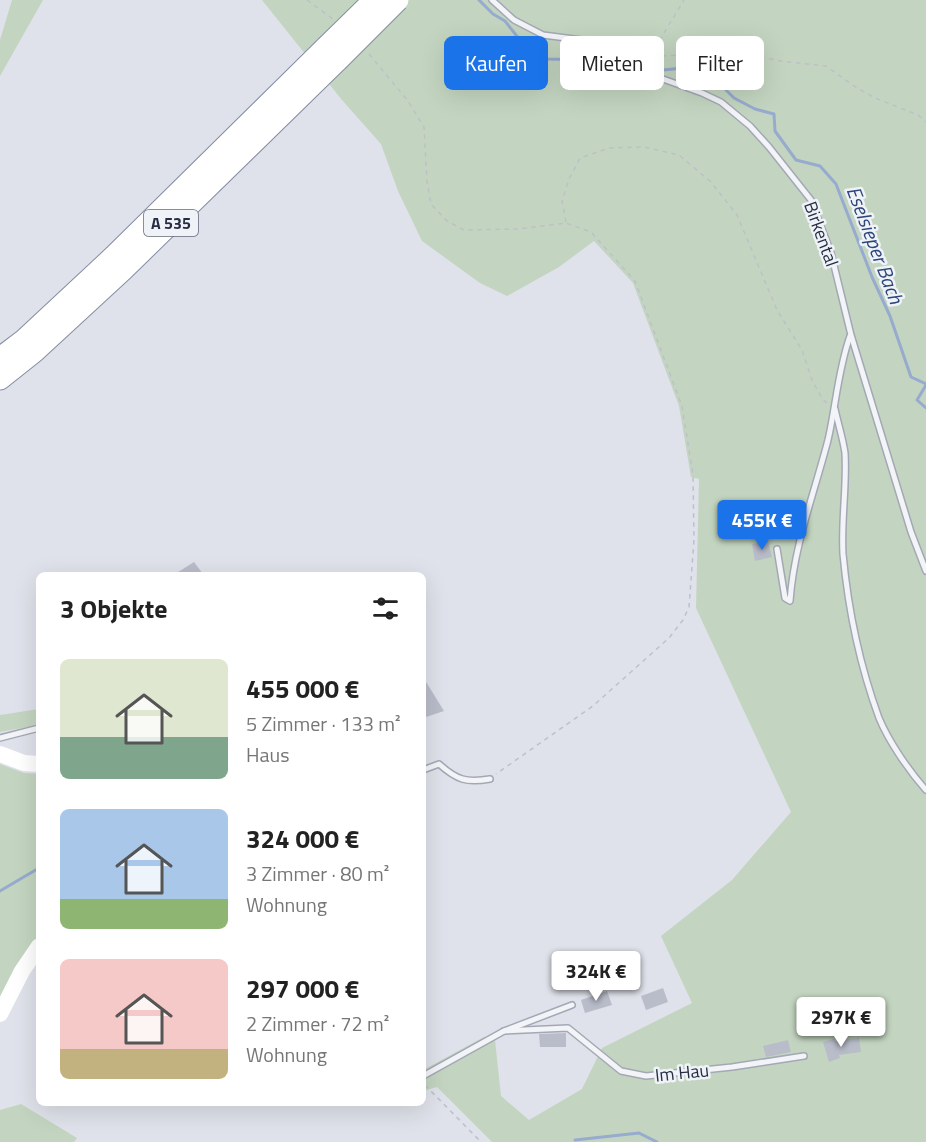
<!DOCTYPE html>
<html lang="de">
<head>
<meta charset="utf-8">
<style>
	:root { --surface:#fff; --page:#f6f6f6; --text:#222; --muted:#767676; --accent:#1a73e8 }
	body { margin:0; font-family:"Titillium Web",sans-serif; background:var(--page); color:var(--text); height:100vh; display:flex; flex-direction:column; font-size:22px; white-space:nowrap }
	* { box-sizing:border-box; margin:0 }
	p { font-size:20px; color:var(--muted) }
	.icon { flex:none; width:33px; height:33px; fill:none; stroke:currentColor; stroke-width:2; stroke-linecap:round; stroke-linejoin:round }
	.map { position:relative; flex:1; overflow:hidden }
	.side { position:absolute; left:36px; top:572px; width:390px; height:534px; display:flex; flex-direction:column; background:var(--surface); border-radius:9px; box-shadow:0 6px 24px #0002 }
	.side>* { flex:none }
	.top-card { position:absolute; left:444px; top:36px; width:392px; height:54px; display:flex; gap:12px }
	.price { position:absolute; translate:-50% -51px; padding:0 14px; border-radius:6px; background:#fff; color:#222; font-size:20px; line-height:39px; filter:drop-shadow(0 2px 3px #0008) }
	.price::after { content:''; position:absolute; left:50%; top:36px; width:18px; height:14px; margin-left:-9px; background:inherit; clip-path:polygon(0 0,100% 0,50% 100%) }
	.price.on { background:var(--accent); color:#fff }
	ul { padding:0; list-style:none }
	li { display:flex; align-items:center; gap:18px; height:150px; padding:0 24px }
	li span { display:grid; place-items:center; flex:none; width:168px; height:120px; border-radius:9px; color:#555 }
	li>.icon { margin-inline-start:auto }
	span .icon { width:72px; height:72px; fill:#fffc; stroke-width:1 }
	li b { font-size:26px }
	h2 { display:flex; justify-content:space-between; align-items:center; height:72px; padding:0 24px; font-size:26px }
	.pill { padding:0 21px; border-radius:9px; background:var(--surface); box-shadow:0 6px 24px #0002; font-size:21px; line-height:54px }
	.pill.on { background:var(--accent); color:#fff }
	.map>svg:first-child { display:block }
</style>
</head>
<body>
<div class="map">
<svg width="926" height="1142" viewBox="0 0 926 1142">
	<rect width="100%" height="100%" fill="#dfe2ea"/>
	<g fill="#c3d5c0">
		<polygon points="12,0 43,0 0,76 0,40"/>
		<polygon points="262,0 926,0 926,1142 492,1142 437,1087 423,1091 423,1070 484,1037 495,1040 501,1096 529,1120 582,1089 602,1048 692,1003 661,936 732,880 791,812 696,608 699,479 691,477 679,406 633,283 594,241 559,267 507,296 480,283 422,241 398,191 381,144 342,100"/>
		<polygon points="39,709 39,725 0,732 0,715"/>
		<polygon points="0,764 24,773 39,774 39,936 0,1002"/>
		<polygon points="21,1104 77,1138 74,1142 0,1142 0,1110"/>
	</g>
	<g fill="none" stroke-linecap="round" stroke-linejoin="round">
		<g stroke="#97abce" stroke-width="3">
			<polyline points="479,0 493,14 505,21 527,49 548,59 586,60 632,66"/>
			<polyline points="663,70 683,68 714,78 734,98 755,109 774,114 775,131 796,160 820,166 836,184 872,277 890,316 911,377 926,384"/>
			<polyline points="926,385 917,400 926,408"/>
			<polyline points="0,891 39,868"/>
			<polyline points="575,1140 639,1133 657,1142"/>
		</g>
	</g>
	<g fill="#b9bdca">
		<polygon points="768,541 772,557 755,561 752,544"/>
		<polygon points="194,562 203,574 175,574"/>
		<polygon points="423,677 444,711 423,718"/>
		<polygon points="663,988 668,1002 646,1010 641,996"/>
		<polygon points="607,991 612,1005 585,1013 581,1000"/>
		<polygon points="566,1033 566,1047 540,1047 539,1034"/>
		<polygon points="859,1038 861,1052 839,1055 840,1058 829,1062 823,1042 834,1039 835,1041"/>
		<polygon points="788,1040 791,1052 766,1057 763,1046"/>
	</g>
	<g fill="none" stroke-linecap="round" stroke-linejoin="round">
		<g stroke="#a4a8b5" stroke-width="8">
			<g id="service">
				<polyline points="492,0 514,20 543,35 605,43 632,59 649,74 702,93 721,102 750,126 769,147 811,200 831,253 851,335 911,532 926,571"/>
				<path d="M835,409C838,423 843,439 845,453C847,487 841,520 843,554C848,608 860,666 879,718C889,742 909,771 926,790"/>
				<path d="M777,549L785,598L790,601C794,545 814,494 828,440C836,405 838,370 850,336"/>
				<polyline points="0,738 39,728"/>
				<path d="M423,770L439,764C457,780 466,783 490,779"/>
				<polyline points="504,1031 568,1028 621,1071 646,1076 732,1067 804,1056"/>
				<polyline points="423,1076 504,1031 572,1005"/>
			</g>
		</g>
		<g stroke="#858da2" stroke-width="23">
			<g id="motorway">
				<polyline points="0,358 24,340 114,256 326,47"/>
				<polyline points="0,379 34,352 124,269 337,61"/>
			</g>
		</g>
		<g stroke="#bec0c9" stroke-width="1.5" stroke-dasharray="4.5 4.5" stroke-linecap="butt">
			<polyline points="307,0 333,19"/>
			<polyline points="369,54 408,101 424,127 427,182 431,204 447,221 464,230 519,229 566,223 591,232 635,281 682,406 693,475 694,540 689,607 683,620 669,638 593,706 496,774"/>
			<polyline points="650,56 684,0"/>
			<polyline points="644,57 736,52 781,61 826,66 854,86 875,98 918,115 926,122"/>
			<polyline points="566,222 562,201 569,179 580,158 609,148 644,147 679,155 711,182 737,215 777,310 802,350 812,380 823,400 827,403"/>
			<polyline points="425,1085 481,1142"/>
		</g>
		<use href="#service" stroke="#f3f4f8" stroke-width="5"/>
		<g stroke="#fff" stroke-width="16">
			<polyline points="0,754 24,763 39,764"/>
			<polyline points="0,1014 22,971 39,946"/>
		</g>
		<use href="#motorway" stroke="#fff" stroke-width="21"/>
		<g stroke="#858da2" stroke-width="23" stroke-linecap="butt">
			<g id="motorway-bridge">
				<polyline points="326,47 374,0"/>
				<polyline points="337,61 398,0"/>
			</g>
		</g>
		<use href="#motorway-bridge" stroke="#fff" stroke-width="21"/>
	</g>
	<g text-anchor="middle" stroke-width="5" stroke-linejoin="round" paint-order="stroke">
		<rect fill="#eff2f7" stroke="#626879" stroke-width="1.5" x="144" y="210" width="54" height="26" rx="4.5"/>
		<g font-size="16" font-weight="bold" fill="#262d43">
			<text x="171" y="229">A 535</text>
		</g>
		<g font-size="18" fill="#262d43" stroke="#eff2f7">
			<text transform="translate(821 234) rotate(70)" y="6">Birkental</text>
			<text transform="translate(682 1073) rotate(-6)" y="6">Im Hau</text>
		</g>
		<g font-size="20" font-style="italic" fill="#2c467b" stroke="#eff2f7">
			<text transform="translate(875 245) rotate(69)" y="7">Eselsieper Bach</text>
		</g>
	</g>
</svg>
<b class="price on" style="left:762px;top:551px">455K €</b>
<b class="price" style="left:596px;top:1002px">324K €</b>
<b class="price" style="left:841px;top:1048px">297K €</b>
<div class="top-card">
<a class="pill on">Kaufen</a>
<a class="pill">Mieten</a>
<a class="pill">Filter</a>
</div>
<section class="side">
<h2>3 Objekte<svg class="icon" aria-label="filters" viewBox="0 0 24 24"><path d="M4 7h16M4 17h16"/><circle cx="9" cy="7" r="2"/><circle cx="15" cy="17" r="2"/></svg></h2>
<ul>
<li><span style="background:linear-gradient(#dfe7d0 65%,#7fa58c 0)"><svg class="icon" aria-label="home" viewBox="0 0 24 24"><path d="M3 11l9-7 9 7M6 9v11h12V9"/></svg></span><div><b>455 000 €</b><p>5 Zimmer · 133 m²</p><p>Haus</p></div></li>
<li><span style="background:linear-gradient(#a9c7e8 75%,#8fb573 0)"><svg class="icon" aria-label="home" viewBox="0 0 24 24"><path d="M3 11l9-7 9 7M6 9v11h12V9"/></svg></span><div><b>324 000 €</b><p>3 Zimmer · 80 m²</p><p>Wohnung</p></div></li>
<li><span style="background:linear-gradient(#f6c9c9 75%,#c2b280 0)"><svg class="icon" aria-label="home" viewBox="0 0 24 24"><path d="M3 11l9-7 9 7M6 9v11h12V9"/></svg></span><div><b>297 000 €</b><p>2 Zimmer · 72 m²</p><p>Wohnung</p></div></li>
</ul>
</section>
</div>
</body>
</html>
